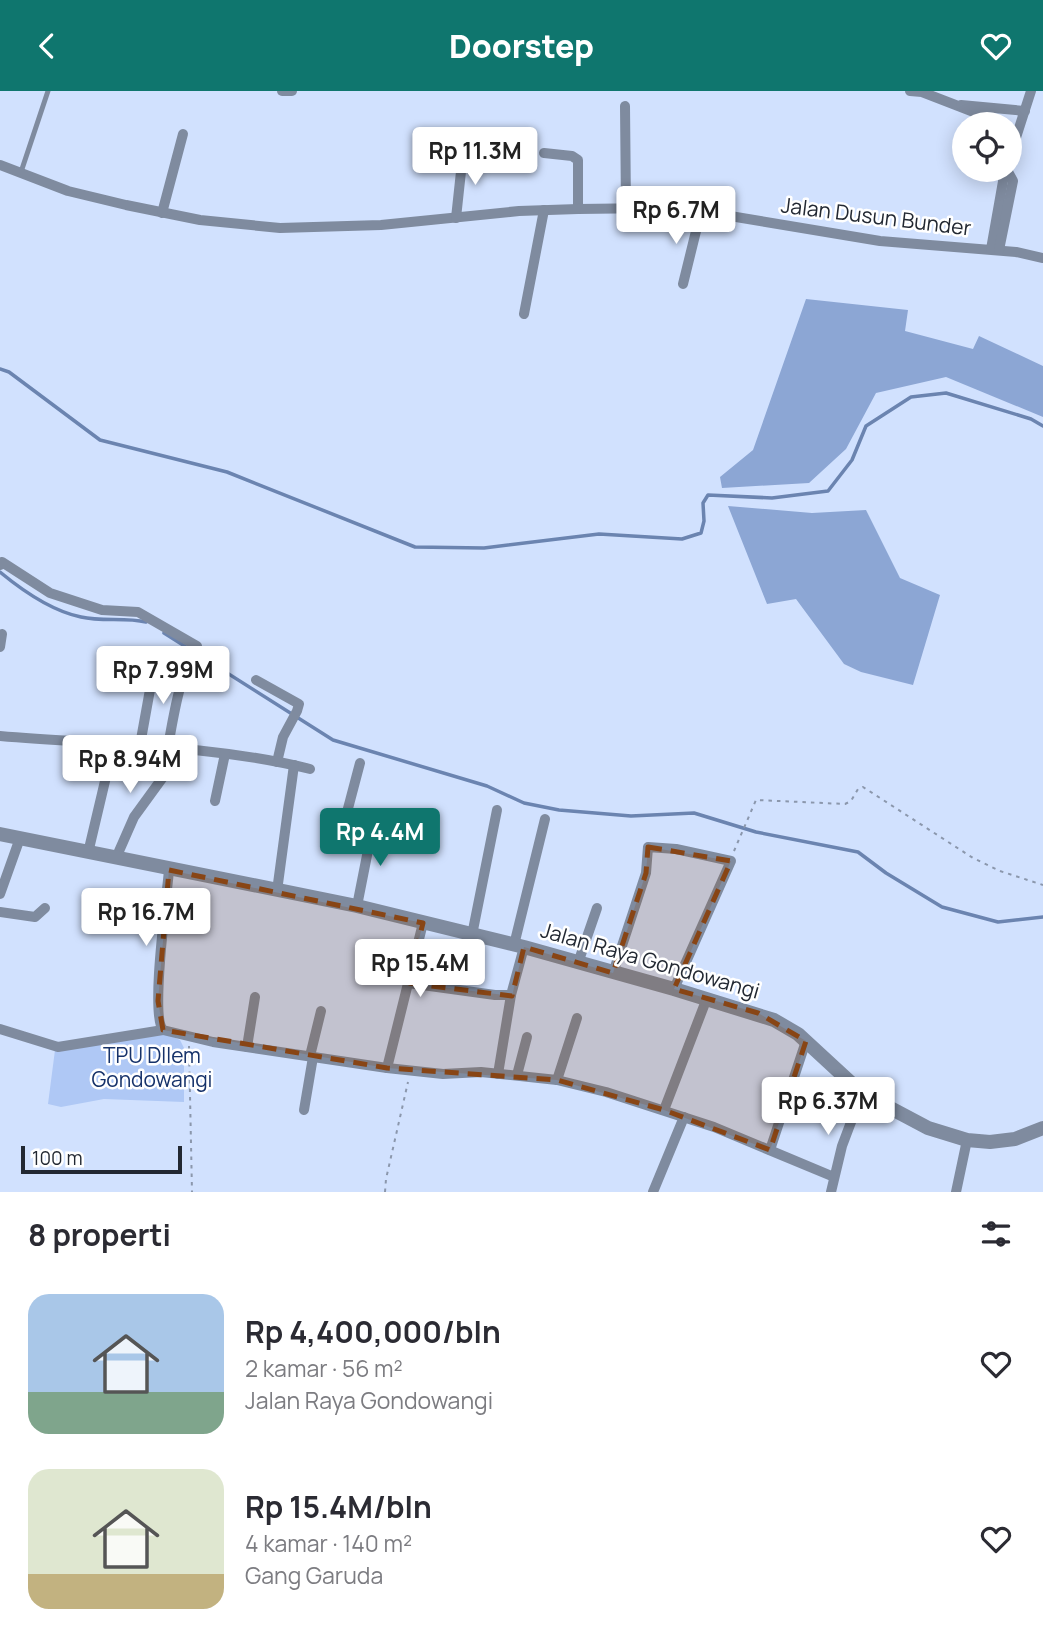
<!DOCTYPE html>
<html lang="id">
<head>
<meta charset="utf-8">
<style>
	:root { --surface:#fff; --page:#f7f7f7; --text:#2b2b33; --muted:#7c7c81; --accent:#0f766e }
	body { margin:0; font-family:Manrope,sans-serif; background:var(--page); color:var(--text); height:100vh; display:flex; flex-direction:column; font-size:26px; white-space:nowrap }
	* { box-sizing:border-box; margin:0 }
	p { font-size:23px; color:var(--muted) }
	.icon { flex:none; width:38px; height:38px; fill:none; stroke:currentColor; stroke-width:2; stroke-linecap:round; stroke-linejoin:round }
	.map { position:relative; height:1101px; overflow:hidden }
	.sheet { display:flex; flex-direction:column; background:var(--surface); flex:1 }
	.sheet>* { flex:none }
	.tools { position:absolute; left:952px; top:21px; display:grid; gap:14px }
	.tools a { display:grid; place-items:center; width:70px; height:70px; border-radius:50%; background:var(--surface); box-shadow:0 4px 18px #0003; font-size:35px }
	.scale { position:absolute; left:21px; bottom:18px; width:161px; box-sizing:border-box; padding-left:7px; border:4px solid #222832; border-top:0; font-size:19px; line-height:24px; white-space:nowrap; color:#222832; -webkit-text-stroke:5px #fff; paint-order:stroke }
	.price { position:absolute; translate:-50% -60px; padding:0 16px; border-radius:7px; background:#fff; color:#222; font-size:23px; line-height:46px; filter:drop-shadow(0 2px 4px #0008) }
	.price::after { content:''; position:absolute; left:50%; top:42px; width:21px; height:16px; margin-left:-10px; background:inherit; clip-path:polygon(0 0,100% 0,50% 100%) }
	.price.current { background:var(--accent); color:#fff }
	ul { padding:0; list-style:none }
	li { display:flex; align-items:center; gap:21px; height:175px; padding:0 28px }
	li span { display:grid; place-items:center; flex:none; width:196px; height:140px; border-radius:21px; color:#555 }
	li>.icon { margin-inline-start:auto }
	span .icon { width:84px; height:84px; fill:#fffc; stroke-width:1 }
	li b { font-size:30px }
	h2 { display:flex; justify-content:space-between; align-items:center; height:84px; padding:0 28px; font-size:30px }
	header { display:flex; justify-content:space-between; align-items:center; height:91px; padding:0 28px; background:var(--accent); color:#fff; font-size:32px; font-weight:800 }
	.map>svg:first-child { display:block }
</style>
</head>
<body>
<header><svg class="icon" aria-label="back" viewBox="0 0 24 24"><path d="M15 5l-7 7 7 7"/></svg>Doorstep<svg class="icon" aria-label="heart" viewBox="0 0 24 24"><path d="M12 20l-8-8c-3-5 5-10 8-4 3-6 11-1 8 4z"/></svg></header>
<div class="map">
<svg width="1043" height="1101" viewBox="0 0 1043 1101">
	<rect width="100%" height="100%" fill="#d1e1fe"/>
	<polygon fill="#afc8f5" points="167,943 180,949 184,957 184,1011 104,1008 61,1016 48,1013 55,959"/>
	<g fill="#8ca6d4">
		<polygon points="806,208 908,219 905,240 973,258 979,245 1043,275 1043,326 946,286 876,302 846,358 809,392 722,397 720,386 753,359"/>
		<polygon points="728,415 812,422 866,419 900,487 940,504 913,594 861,581 844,573 796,508 767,513"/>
	</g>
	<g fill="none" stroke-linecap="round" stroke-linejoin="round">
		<g stroke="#6b84b0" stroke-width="3.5">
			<polyline points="0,278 9,281 100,349 227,381 415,456 484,457 599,443 682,448 701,442 704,430 703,412 708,404 772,407 828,400 852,369 866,335 911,306 946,302 1031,328 1043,335"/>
			<path d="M0,481C23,500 52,520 81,526C102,531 125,526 146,531"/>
			<polyline points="164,542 333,649 487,695 524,712 559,719 631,725 694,722 756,741 858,761 886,782 942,816 998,831 1043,826"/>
		</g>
		<g stroke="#8b97ac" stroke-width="2" stroke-dasharray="3.5 5" stroke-linecap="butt">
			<polyline points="734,760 756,709 845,713 851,710 858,698 863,696 973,767 1000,780 1043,794"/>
			<polyline points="189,955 192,1101"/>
			<polyline points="385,1101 386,1088 408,991"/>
		</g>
		<polyline stroke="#7f8b9f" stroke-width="5" points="21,81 48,0"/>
		<g stroke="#7f8b9f" stroke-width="10">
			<polyline points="282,0 292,0"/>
			<polyline points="910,0 922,1 997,30 997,33"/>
			<polyline points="961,14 1025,20"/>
			<polyline points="625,15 626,117"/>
			<polyline points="544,62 572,65 578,69 578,118"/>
			<polyline points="1010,65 1031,0"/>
			<polyline points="0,74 68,100 126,114 200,129 280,137 381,134 519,120 578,118 655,117 700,124 712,122 880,150 1016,161 1043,167"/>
			<polyline points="162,122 183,43"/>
			<polyline points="456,127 463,62"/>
			<polyline points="991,158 1005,79"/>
			<polyline points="999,159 1013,90 1007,79"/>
			<polyline points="683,193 700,124"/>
			<polyline points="524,223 544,119"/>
			<path d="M0,474L2,471L50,502L102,519L138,521L197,555C181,578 173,627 168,656"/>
			<polyline points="0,556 2,543"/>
			<polyline points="256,589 299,613 297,620 283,646 277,671"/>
			<path d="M0,645C103,654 209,653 310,678"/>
			<polyline points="140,654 155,571"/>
			<polyline points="360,672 346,725 350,729 398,740"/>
			<polyline points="215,710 225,663"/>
			<polyline points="88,762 114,652"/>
			<polyline points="116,767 134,726 166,682 179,658"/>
			<path d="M169,779C167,805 150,924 163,939L213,951L387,977L443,983L481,981L557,989L606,1001L714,1036L834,1086"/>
			<polyline points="277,800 294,674"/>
			<polyline points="0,803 20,747"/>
			<polyline points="357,815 373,734"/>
			<polyline points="0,821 35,826 45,817"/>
			<polyline points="472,844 497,719"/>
			<polyline points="514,854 545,728"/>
			<polyline points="578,872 597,817"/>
			<polyline points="613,882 646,782 648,756 676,758 731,770 674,898"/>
			<polyline points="408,892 495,904 511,904 524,856"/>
			<polyline points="0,938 58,956 163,939"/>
			<polyline points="247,956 255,906"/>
			<polyline points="310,965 321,920"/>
			<polyline points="387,977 423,832"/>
			<polyline points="498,983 511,904"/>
			<polyline points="517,984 527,946"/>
			<polyline points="557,989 577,927"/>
			<polyline points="304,1019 313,966"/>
			<polyline points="664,1019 707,907"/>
			<polyline points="770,1059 806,950"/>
			<polyline points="653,1101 684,1026"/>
			<polyline points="831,1101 842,1055 862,1002"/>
			<polyline points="956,1101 967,1049"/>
		</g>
		<polyline stroke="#7f8b9f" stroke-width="14" points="0,743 357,815 524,856 674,898 774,929 798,943 862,1002 928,1037 967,1049 990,1051 1015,1048 1043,1037"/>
	</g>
	<path fill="#884515" fill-opacity="0.2" stroke="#884515" stroke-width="5" stroke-dasharray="14 9" stroke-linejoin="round" d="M648,756L731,770L674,898L758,922L806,950L770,1059L664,1019L557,989L387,977L163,939L158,910L169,779L423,832L408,892L512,905L524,856L613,882L646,782Z"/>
	<g text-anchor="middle" stroke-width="5" stroke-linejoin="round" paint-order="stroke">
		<g font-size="21" fill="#222832" stroke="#fff">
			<text transform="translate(876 126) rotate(7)" y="7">Jalan Dusun Bunder</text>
			<text transform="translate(650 870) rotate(16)" y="7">Jalan Raya Gondowangi</text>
		</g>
		<g font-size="21" fill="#16326a" stroke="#fff">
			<text x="152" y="972">TPU DIlem<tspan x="152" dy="24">Gondowangi</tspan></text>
		</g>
	</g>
</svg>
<div class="tools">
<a><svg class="icon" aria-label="locate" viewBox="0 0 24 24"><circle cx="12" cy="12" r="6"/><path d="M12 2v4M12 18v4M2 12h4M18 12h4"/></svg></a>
</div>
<div class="scale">100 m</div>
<b class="price" style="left:475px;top:96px">Rp 11.3M</b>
<b class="price" style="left:676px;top:155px">Rp 6.7M</b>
<b class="price" style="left:163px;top:615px">Rp 7.99M</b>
<b class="price" style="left:130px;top:704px">Rp 8.94M</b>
<b class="price current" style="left:380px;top:777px">Rp 4.4M</b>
<b class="price" style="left:146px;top:857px">Rp 16.7M</b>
<b class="price" style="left:420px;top:908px">Rp 15.4M</b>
<b class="price" style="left:828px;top:1046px">Rp 6.37M</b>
</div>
<section class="sheet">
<h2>8 properti<svg class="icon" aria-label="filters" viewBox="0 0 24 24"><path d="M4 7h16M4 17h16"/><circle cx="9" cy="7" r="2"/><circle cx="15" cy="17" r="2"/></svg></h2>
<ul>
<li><span style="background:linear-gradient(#a9c7e8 70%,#7fa58c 0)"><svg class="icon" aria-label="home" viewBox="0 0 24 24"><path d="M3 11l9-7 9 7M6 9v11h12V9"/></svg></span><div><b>Rp 4,400,000/bln</b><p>2 kamar · 56 m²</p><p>Jalan Raya Gondowangi</p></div><svg class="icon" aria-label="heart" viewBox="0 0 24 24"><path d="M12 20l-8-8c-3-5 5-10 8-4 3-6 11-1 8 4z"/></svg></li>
<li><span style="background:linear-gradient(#dfe7d0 75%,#c2b280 0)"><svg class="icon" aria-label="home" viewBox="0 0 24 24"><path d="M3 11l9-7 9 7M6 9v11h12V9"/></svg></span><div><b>Rp 15.4M/bln</b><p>4 kamar · 140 m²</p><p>Gang Garuda</p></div><svg class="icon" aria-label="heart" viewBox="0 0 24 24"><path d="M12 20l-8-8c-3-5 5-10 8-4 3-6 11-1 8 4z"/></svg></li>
</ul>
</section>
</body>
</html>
